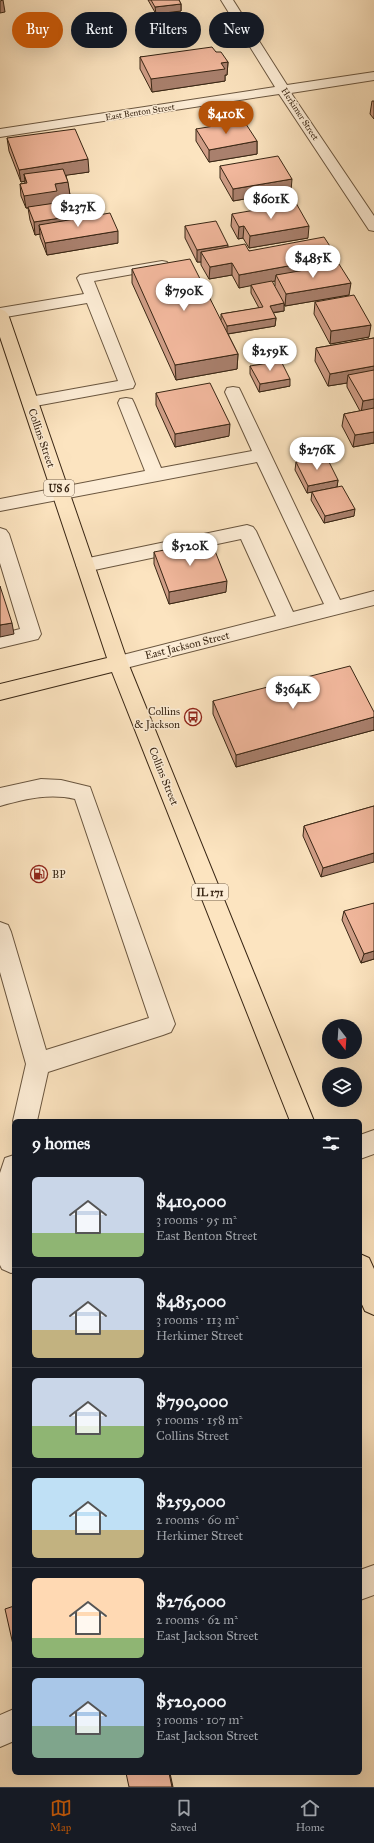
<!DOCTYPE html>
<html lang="en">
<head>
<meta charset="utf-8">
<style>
	:root { --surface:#171b24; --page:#242831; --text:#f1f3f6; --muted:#9ea1a6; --line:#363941; --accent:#b45309 }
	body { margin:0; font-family:"IM FELL Great Primer",serif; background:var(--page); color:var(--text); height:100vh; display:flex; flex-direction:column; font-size:15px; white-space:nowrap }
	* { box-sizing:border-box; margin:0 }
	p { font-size:13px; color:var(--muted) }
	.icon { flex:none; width:22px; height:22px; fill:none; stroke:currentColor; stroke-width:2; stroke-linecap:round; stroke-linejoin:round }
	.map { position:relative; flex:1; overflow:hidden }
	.panel { position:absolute; left:12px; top:1119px; width:350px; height:656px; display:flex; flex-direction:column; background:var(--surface); border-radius:6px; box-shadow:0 4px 16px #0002 }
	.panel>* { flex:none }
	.top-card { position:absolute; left:12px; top:12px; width:350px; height:36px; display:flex; gap:8px }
	.needle { width:26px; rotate:163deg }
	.controls { position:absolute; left:322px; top:1019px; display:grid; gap:8px }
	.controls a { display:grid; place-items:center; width:40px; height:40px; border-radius:50%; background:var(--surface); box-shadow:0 4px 16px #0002; font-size:20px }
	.price { position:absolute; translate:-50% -34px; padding:0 9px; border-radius:14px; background:#fff; color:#222; font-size:13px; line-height:26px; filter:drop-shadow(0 1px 2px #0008) }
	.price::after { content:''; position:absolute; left:50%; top:24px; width:12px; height:9px; margin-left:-6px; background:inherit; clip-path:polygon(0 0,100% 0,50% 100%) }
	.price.selected { background:var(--accent); color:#fff }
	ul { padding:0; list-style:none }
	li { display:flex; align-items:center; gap:12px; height:100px; padding:0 20px }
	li+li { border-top:1px solid var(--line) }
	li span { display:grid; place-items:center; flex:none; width:112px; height:80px; border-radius:6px; color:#555 }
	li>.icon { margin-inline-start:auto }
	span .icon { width:48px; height:48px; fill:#fffc; stroke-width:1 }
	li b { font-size:17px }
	h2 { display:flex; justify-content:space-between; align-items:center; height:48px; padding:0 20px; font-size:17px }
	.chip { padding:0 14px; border-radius:18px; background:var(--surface); box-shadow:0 4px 16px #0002; font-size:14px; line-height:36px }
	.chip.selected { background:var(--accent); color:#fff }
	.dock { display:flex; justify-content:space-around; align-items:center; height:56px; border-top:1px solid var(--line); background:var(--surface); font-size:11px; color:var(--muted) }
	.dock a { display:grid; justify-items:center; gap:2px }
	.dock .selected { color:var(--accent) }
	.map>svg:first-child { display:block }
</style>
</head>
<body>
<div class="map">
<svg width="374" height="1787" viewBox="0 0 374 1787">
	<rect width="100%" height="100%" fill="#fce4c0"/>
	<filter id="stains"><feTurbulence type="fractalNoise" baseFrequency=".005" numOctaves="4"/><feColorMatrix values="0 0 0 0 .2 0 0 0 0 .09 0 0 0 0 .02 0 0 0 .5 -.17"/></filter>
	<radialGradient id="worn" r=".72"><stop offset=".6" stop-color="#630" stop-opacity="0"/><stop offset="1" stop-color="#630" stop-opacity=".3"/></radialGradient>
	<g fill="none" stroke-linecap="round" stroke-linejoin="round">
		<g stroke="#6a563f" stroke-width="2">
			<g id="minor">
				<polygon points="221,0 233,0 287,85 374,72 374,80 291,93 374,216 374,231 369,230 279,94 0,137 0,129 275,87"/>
				<polygon points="162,261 167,262 169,265 167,268 94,281 135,384 133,388 30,407 24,406 22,402 24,398 118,381 87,303 0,318 0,308 84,294 77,278 80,275"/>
				<polygon points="233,387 239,388 241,392 340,600 374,591 374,605 118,670 111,668 108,663 111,658 276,616 241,539 85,572 79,570 76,565 79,560 247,525 253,527 256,531 293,612 324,604 257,462 0,511 0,499 145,471 118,403 120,399 126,398 132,399 134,403 161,468 252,451 225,392 227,388"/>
				<polygon points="0,528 6,530 9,534 41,634 38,639 0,648 0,634 20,629 0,563"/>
				<path d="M41,779L61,780L90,787L175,1024L171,1032L163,1035L48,1072L37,1121H14V1124L13,1121L26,1064L0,972V922L8,925L11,932L46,1050L149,1018L75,799C49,793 25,799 0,806V788Z"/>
				<polygon points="374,1130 374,1154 360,1159 360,1135"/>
				<polygon points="14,1155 14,1272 11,1273 2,1269 0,1265 0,1173 5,1158"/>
				<polygon points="374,1565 374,1595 360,1600 360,1570"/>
				<polygon points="14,1709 14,1741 0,1747 0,1715"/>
			</g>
		</g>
		<g stroke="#392614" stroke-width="2">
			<g id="major">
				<polygon points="0,309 5,311 8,314 128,663 314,1121 290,1121 112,672 0,700 0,684 107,658 0,337"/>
				<polygon points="360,1254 369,1258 374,1269 374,1315 365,1311 360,1300"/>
			</g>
		</g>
		<use href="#minor" fill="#fdedd6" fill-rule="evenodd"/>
		<use href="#major" fill="#fce4c0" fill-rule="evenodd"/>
	</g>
	<g fill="#cf9d86" stroke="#392614" fill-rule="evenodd">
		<polygon points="148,0 179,0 181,4 181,11 156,14"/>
		<polygon points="216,52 228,62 227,75 225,75 225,81 152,92 140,69 140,57"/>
		<polygon points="372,101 374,101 374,119 370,114"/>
		<polygon points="196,129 257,141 257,154 209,162 196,141"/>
		<polygon points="7,138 89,172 66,175 70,195 58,196 58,203 118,243 47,255 40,237 40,234 35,235 30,220 28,208 26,208 21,196 20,184 25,183 25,181 21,182 9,151"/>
		<polygon points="220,166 291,191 233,201 220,178"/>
		<polygon points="232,214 308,238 249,248 243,238 238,239 231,226"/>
		<path d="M185,226L228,247L249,251L337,257L336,265L349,295L285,306L284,304V311L273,313L276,318L275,326L228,334L238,354L237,369L176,380L132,283V269L221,320V314L259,308L251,293V285L239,288L232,275L209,279L201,265V262H197L185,238ZM275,281V286L269,282Z"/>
		<polygon points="315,302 369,337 330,344 314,314"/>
		<polygon points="374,338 374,443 353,447 342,426 344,414 360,411 347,387 347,383 328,386 315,361 316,348"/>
		<polygon points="250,366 290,386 259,392 250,374"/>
		<polygon points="156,393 229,436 175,447 156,405"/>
		<polygon points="296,462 338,480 337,487 354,516 324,523 311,500 312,492 318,491 307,493 295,470"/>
		<polygon points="154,552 226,592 169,604 154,564"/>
		<polygon points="213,701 374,730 236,767 213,714"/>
		<polygon points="374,806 321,877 303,836 304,826"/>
		<polygon points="344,911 374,959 361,963 342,920"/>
	</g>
	<g fill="#a9806d" stroke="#392614">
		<polygon points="3,0 5,12 0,13 0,1"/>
		<polygon points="181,4 181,11 156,14 155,7"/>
		<polygon points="228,62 227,75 225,75 225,81 152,92 151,79 221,63"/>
		<polygon points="257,141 257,154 209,162 209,150"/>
		<polygon points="88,159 89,172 26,181 24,174 25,181 21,182 19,170"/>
		<polygon points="292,179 291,191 233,201 233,189"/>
		<polygon points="68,182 70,195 58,196 58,203 26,208 24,196 55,184"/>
		<polygon points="81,215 82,227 39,225 40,234 35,235 34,222"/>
		<polygon points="244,226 243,238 238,239 239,227"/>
		<polygon points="309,226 308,238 249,248 250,236"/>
		<polygon points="118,231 118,243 47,255 45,243"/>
		<polygon points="228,245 228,257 201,252 201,262 197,262 197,250"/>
		<polygon points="337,257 336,269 276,275 275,281 239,288 239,275"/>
		<polygon points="232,263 232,275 209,279 210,267"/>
		<polygon points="351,283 349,295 285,306 286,294"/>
		<polygon points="284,303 284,311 269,313 270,306"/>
		<polygon points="276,318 275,326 227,334 227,326"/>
		<polygon points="371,325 369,337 330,344 331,331"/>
		<polygon points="238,354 237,369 176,380 175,365"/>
		<polygon points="374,366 374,378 348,375 347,383 328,386 330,374"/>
		<polygon points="290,379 290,386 259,392 260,384"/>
		<polygon points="374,399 374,411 361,413 363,401"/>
		<polygon points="230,424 229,436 175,447 175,434"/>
		<polygon points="374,432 374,443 353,447 355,435"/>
		<polygon points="338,480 337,487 307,493 308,486"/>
		<polygon points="355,509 354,516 324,523 325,516"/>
		<polygon points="227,581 226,592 169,604 169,592"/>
		<polygon points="12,623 14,634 0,637 0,625"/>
		<polygon points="374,717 374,730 236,767 236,755"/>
		<polygon points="374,853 374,862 321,877 323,868"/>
		<polygon points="374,951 374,959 361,963 364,954"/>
		<polygon points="169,1773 170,1773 173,1787 172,1787"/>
	</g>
	<g fill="#f1b79c" stroke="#392614">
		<polygon points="151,0 179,0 181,4 155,7"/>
		<polygon points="212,47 216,52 221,52 228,62 221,63 225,69 151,79 140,57"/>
		<polygon points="244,121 257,141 209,150 196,129"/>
		<polygon points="75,129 88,159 19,170 7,138"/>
		<polygon points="278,156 292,179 233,189 220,166"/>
		<polygon points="63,169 68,182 55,184 57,191 24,196 20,184 27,183 24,174"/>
		<polygon points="76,200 81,215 34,222 28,207"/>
		<polygon points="296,203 309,226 250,236 244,226 239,227 232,214"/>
		<polygon points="110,213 118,231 45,243 39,225"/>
		<polygon points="216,221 228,245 197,250 185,226"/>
		<polygon points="324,237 337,257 239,275 232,263 210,267 201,252 245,244 249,251"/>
		<polygon points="190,259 238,354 175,365 132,269"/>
		<polygon points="339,264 351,283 286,294 276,275"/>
		<polygon points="272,281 284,303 270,306 276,318 227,326 221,314 263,307 251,285"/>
		<polygon points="354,295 371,325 331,331 315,302"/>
		<polygon points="374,338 374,366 330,374 316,348"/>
		<polygon points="281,361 290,379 260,384 250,366"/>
		<polygon points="374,370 374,399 363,401 348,375"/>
		<polygon points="210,383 230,424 175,434 156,393"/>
		<polygon points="374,408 374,432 355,435 344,414"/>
		<polygon points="326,456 338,480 308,486 296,462"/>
		<polygon points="342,486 355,509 325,516 312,492"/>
		<polygon points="211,541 227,581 169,592 154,552"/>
		<polygon points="0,586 12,623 0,625"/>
		<polygon points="350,666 374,712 374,717 236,755 213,701"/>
		<polygon points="374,806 374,853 323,868 304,826"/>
		<polygon points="374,903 374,951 364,954 344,911"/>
		<polygon points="14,1606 14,1649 5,1609"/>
		<polygon points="126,1773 169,1773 172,1787 129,1787"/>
	</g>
	<defs>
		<g id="bus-ring" transform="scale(0.9)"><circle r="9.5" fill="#fdedd6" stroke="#8f2418" stroke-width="1.5"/><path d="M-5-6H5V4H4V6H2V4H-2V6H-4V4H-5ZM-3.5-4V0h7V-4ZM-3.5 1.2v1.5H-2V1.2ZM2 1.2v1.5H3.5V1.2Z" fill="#8f2418"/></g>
		<g id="fuel-ring" transform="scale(0.9)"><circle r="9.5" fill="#fdedd6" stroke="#8f2418" stroke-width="1.5"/><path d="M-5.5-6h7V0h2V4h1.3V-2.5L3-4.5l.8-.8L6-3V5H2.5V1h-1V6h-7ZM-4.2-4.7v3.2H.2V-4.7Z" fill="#8f2418"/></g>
	</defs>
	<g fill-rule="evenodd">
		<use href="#bus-ring" x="193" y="717"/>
		<use href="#fuel-ring" x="39" y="874"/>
	</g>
	<g text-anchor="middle" stroke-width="3" stroke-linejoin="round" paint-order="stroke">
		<g font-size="9" fill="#392614" stroke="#fdedd6">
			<text transform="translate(140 112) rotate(-9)" y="3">East Benton Street</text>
			<text transform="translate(300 114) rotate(57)" y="3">Herkimer Street</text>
		</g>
		<g fill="#fdedd6" stroke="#74624e" stroke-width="1">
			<rect x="44" y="480" width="30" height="16" rx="3"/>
			<rect x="192" y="884" width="36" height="16" rx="3"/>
		</g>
		<g font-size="10" font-weight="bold" fill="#392614">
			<text x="59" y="492">US 6</text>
			<text x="210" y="896">IL 171</text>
		</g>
		<g font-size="11" fill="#392614" stroke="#fdedd6">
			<text transform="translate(42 438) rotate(71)" y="4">Collins Street</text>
			<text transform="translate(187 645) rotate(-14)" y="4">East Jackson Street</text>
			<text transform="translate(164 776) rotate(68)" y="4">Collins Street</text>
		</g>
		<g font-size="11" fill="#392614" stroke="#fdedd6" text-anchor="end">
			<text x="180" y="715">Collins<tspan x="180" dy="13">&amp; Jackson</tspan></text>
			<text x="52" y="878" text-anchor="start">BP</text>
		</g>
	</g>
	<rect width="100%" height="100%" filter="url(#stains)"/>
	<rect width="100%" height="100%" fill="url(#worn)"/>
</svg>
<div class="controls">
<a><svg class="needle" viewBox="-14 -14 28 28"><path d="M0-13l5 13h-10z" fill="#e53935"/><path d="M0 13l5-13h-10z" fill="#9ea1a6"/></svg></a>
<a><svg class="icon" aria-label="layers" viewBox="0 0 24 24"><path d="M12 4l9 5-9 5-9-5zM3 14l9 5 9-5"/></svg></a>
</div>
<b class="price selected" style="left:226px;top:135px">$410K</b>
<b class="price" style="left:271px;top:220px">$601K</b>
<b class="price" style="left:78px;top:228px">$237K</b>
<b class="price" style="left:313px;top:279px">$485K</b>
<b class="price" style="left:184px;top:312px">$790K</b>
<b class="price" style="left:270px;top:372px">$259K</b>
<b class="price" style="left:317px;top:471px">$276K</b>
<b class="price" style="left:190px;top:567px">$520K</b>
<b class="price" style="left:293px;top:710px">$364K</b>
<div class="top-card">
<a class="chip selected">Buy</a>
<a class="chip">Rent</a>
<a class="chip">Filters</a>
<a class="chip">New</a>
</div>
<section class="panel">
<h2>9 homes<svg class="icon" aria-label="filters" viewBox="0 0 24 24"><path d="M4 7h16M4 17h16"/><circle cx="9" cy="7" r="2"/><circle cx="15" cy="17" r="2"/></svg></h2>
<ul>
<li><span style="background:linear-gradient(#c9d6e8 70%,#8fb573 0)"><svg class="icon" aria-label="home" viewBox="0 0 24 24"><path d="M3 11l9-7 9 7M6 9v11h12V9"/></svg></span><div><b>$410,000</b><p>3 rooms · 95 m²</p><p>East Benton Street</p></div></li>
<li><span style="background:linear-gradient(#c9d6e8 65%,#c2b280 0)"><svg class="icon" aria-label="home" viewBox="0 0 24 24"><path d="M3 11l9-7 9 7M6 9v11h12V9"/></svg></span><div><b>$485,000</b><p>3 rooms · 113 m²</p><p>Herkimer Street</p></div></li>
<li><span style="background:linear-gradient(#c9d6e8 60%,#8fb573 0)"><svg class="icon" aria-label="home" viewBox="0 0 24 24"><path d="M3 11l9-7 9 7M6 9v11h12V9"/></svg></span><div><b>$790,000</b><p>5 rooms · 158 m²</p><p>Collins Street</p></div></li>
<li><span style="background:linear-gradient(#bfe0f5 65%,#c2b280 0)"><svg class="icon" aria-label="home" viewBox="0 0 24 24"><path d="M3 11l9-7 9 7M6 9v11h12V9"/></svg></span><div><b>$259,000</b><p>2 rooms · 60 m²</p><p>Herkimer Street</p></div></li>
<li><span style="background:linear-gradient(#ffd9b3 75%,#8fb573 0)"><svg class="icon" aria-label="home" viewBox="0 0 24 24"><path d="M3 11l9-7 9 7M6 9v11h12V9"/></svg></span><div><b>$276,000</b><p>2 rooms · 62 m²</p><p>East Jackson Street</p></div></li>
<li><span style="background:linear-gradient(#a9c7e8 60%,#7fa58c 0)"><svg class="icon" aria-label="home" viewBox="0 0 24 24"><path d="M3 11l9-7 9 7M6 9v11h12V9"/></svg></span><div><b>$520,000</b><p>3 rooms · 107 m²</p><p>East Jackson Street</p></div></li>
</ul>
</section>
</div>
<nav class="dock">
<a class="selected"><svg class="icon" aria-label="map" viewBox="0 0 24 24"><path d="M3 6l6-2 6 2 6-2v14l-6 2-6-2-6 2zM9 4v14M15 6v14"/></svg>Map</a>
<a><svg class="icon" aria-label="saved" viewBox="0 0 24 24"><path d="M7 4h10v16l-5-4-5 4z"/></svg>Saved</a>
<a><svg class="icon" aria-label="home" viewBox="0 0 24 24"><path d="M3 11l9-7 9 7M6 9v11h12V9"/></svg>Home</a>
</nav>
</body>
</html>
